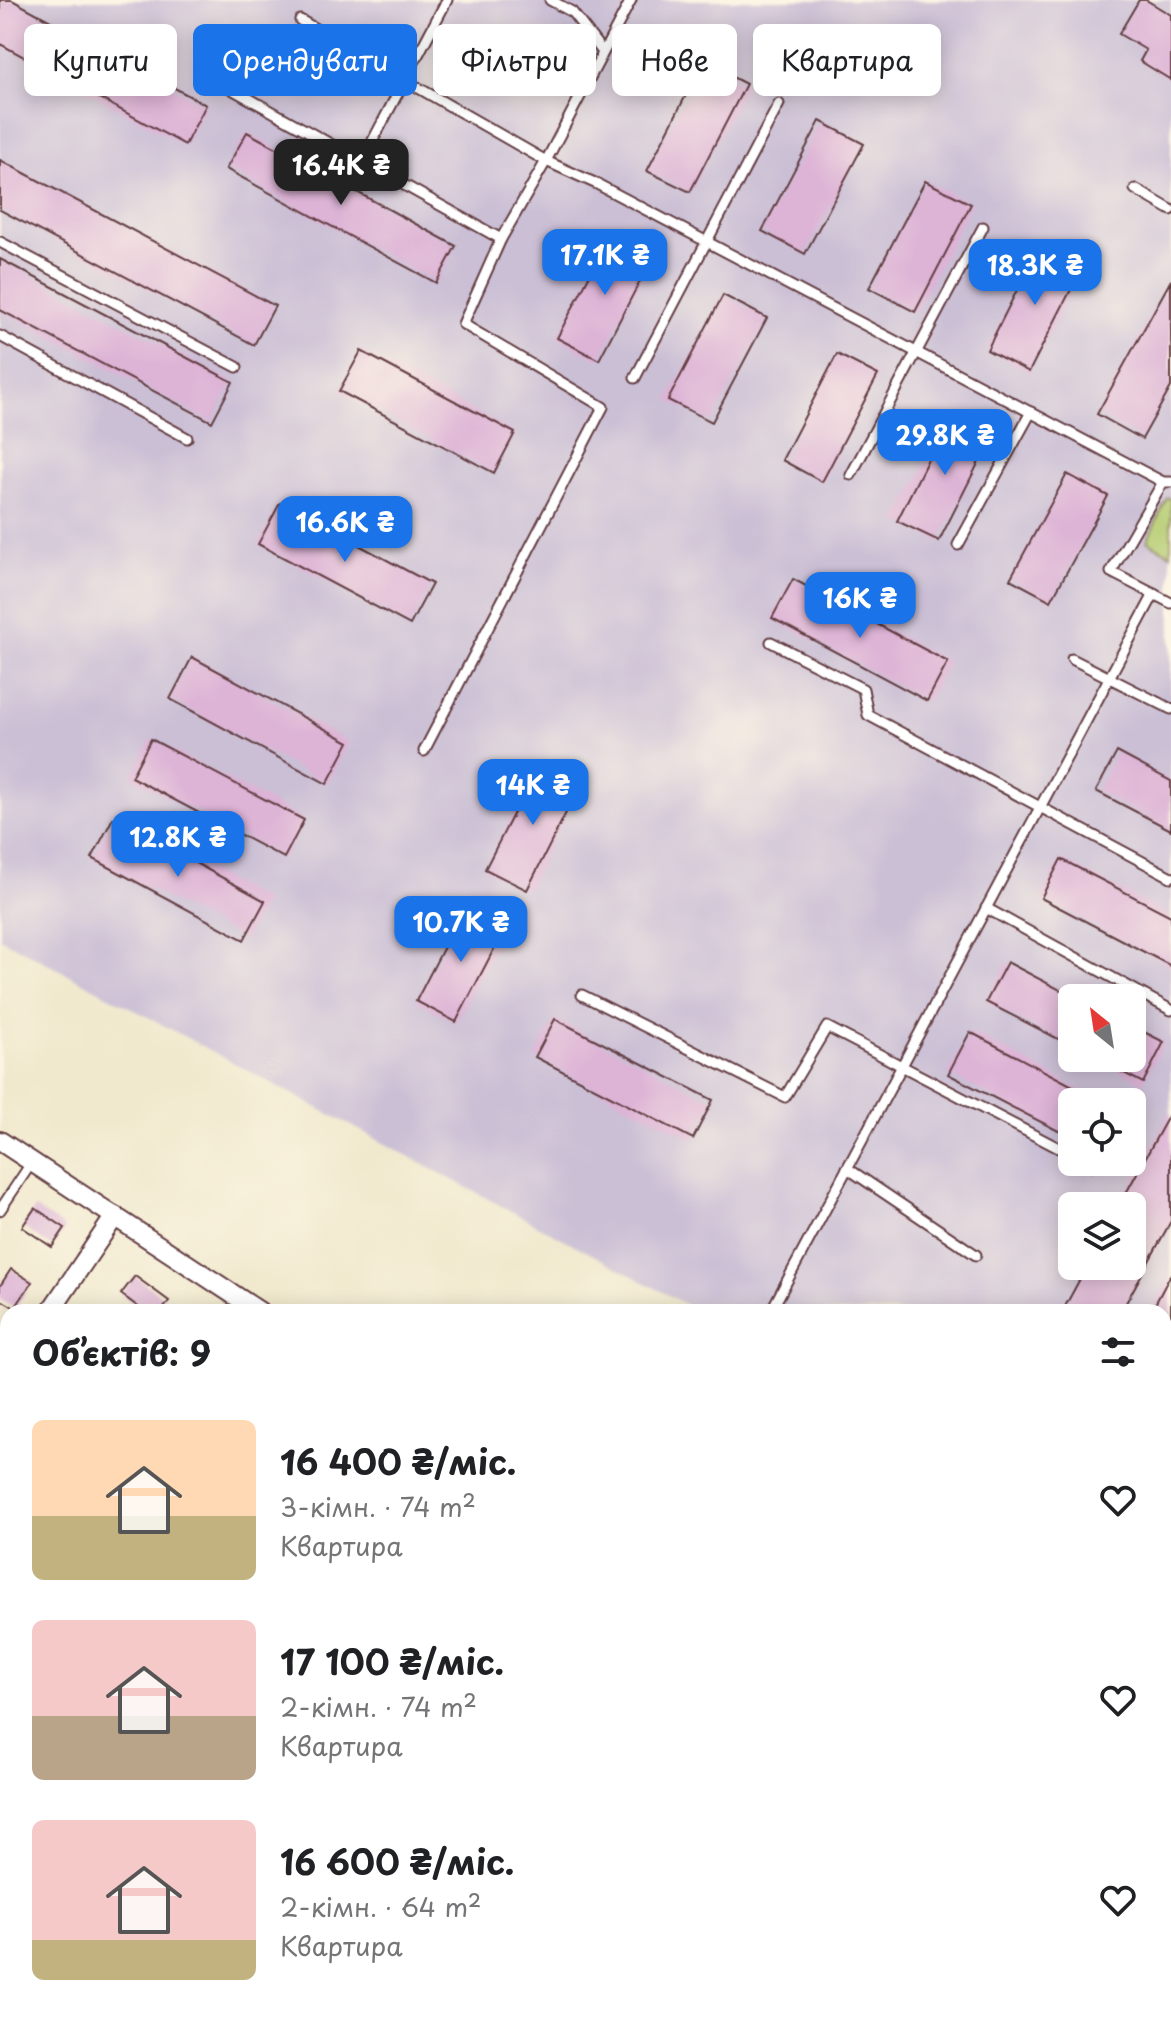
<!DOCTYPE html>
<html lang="uk">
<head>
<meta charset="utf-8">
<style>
	:root { --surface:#fff; --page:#f6f6f6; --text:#202124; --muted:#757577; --accent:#1a73e8 }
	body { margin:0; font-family:"Playpen Sans",sans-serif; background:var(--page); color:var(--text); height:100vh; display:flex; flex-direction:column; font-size:30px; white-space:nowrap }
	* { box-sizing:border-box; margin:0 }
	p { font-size:26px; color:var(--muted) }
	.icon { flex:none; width:44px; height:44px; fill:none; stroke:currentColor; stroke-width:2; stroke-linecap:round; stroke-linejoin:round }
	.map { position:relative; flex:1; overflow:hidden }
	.drawer { position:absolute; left:0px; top:1304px; width:1172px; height:714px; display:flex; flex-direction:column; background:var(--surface); border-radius:24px 24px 0 0; box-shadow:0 4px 20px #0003 }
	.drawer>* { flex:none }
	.banner { position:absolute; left:24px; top:24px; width:1124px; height:72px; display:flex; gap:16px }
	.needle { width:52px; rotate:330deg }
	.controls { position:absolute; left:1058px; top:984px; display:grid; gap:16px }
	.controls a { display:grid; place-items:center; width:88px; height:88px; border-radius:12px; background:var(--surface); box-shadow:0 4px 20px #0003; font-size:40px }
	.price { position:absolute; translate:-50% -68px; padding:0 18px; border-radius:16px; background:var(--accent); color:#fff; font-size:26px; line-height:52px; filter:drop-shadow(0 2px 4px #0008) }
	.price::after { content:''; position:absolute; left:50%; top:48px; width:24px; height:18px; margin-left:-12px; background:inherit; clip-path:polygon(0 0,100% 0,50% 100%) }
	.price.on { background:#222; color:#fff }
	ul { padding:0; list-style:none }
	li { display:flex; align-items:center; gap:24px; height:200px; padding:0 32px }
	li span { display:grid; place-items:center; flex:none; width:224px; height:160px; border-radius:12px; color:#555 }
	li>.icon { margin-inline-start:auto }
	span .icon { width:96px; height:96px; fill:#fffc; stroke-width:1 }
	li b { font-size:34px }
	h2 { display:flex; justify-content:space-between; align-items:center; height:96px; padding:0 32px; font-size:34px }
	.pill { padding:0 28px; border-radius:12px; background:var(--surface); box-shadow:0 4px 20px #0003; font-size:28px; line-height:72px }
	.pill.on { background:var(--accent); color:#fff }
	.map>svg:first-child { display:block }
</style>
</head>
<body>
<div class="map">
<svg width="1171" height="2017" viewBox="0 0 1171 2017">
	<rect width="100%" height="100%" fill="#fcf5e5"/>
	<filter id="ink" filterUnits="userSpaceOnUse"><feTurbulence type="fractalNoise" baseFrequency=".0125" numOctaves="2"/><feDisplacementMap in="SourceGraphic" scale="16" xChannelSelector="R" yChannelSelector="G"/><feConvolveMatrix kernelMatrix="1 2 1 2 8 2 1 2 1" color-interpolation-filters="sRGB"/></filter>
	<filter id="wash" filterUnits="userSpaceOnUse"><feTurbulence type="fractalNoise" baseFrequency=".006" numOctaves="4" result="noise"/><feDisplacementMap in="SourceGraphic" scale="32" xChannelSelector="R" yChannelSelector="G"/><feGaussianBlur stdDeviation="1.8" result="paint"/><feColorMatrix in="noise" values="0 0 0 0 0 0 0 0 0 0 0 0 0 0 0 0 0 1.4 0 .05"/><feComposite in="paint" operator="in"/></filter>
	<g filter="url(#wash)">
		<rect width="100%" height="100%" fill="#f1e9cd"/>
		<g fill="#cbbfd5" fill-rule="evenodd">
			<path d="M0,0H1171V1482L1164,1484V1312H700L0,938ZM1072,998H1132V1058H1072ZM1072,1102H1132V1162H1072ZM1072,1206H1132V1266H1072Z"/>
			<polygon points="1171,1525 1171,1937 1164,1934 1164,1527"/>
			<polygon points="8,1641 8,1784 0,1787 0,1643"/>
		</g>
		<polygon fill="#b5cc71" stroke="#80764e" stroke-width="2" points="1167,498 1171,498 1171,554 1147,541"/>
		<polygon fill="#90b063" stroke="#6d6847" stroke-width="2" points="1164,1837 1171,1841 1171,1928 1164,1925"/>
		<g id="blocks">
			<g fill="#ddb3d6">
				<polygon points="0,0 12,0 206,105 185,145 0,44"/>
				<polygon points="1139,0 1146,0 1171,15 1171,80 1140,61 1146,50 1119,34"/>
				<polygon points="703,62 746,84 690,192 647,171"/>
				<polygon points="820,121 864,144 805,254 762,231"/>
				<polygon points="247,132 456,246 436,283 226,169"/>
				<polygon points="0,160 275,306 254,345 0,210"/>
				<polygon points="925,181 971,204 915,312 869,288"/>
				<polygon points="611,234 653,256 599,360 557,338"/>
				<polygon points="1041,242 1084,264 1029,372 987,350"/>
				<polygon points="0,259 233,382 212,422 0,310"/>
				<polygon points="1171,280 1171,387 1142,439 1097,414"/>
				<polygon points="723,295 767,318 712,422 668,400"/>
				<polygon points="361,351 515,433 494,473 339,391"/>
				<polygon points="837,354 878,375 822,482 782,460"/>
				<polygon points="951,413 993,434 939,541 897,521"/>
				<polygon points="1067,474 1108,496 1051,601 1010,579"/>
				<polygon points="280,503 432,584 410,625 258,544"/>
				<polygon points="793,579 948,662 927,701 772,618"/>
				<polygon points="192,657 349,742 327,784 170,699"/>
				<polygon points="151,739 304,820 284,858 131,777"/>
				<polygon points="1117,752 1171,781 1171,830 1096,791"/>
				<polygon points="539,764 580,785 527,890 485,869"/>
				<polygon points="113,818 265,901 244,940 92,858"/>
				<polygon points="1061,859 1171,916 1171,966 1041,898"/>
				<polygon points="465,906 506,926 456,1022 416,1001"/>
				<polygon points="1007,962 1072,996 1072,1046 986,1002"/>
				<polygon points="555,1019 713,1100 693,1139 535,1057"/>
				<polygon points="1132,1026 1164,1042 1143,1083 1095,1058 1132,1058"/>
				<polygon points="970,1032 1103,1102 1072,1102 1072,1138 948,1074"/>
				<polygon points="1171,1111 1171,1221 1121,1312 1062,1312 1087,1266 1132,1266 1132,1206 1119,1206"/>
				<polygon points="35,1208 65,1228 52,1247 22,1227"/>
				<polygon points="11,1269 32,1282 15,1308 0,1299 0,1286"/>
				<polygon points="1171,1274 1171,1317 1153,1308"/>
				<polygon points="135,1276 169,1301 161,1312 145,1312 121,1294"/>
			</g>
		</g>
	</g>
	<g filter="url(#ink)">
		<use href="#blocks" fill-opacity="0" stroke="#633d43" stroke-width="2"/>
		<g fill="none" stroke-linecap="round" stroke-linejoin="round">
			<g stroke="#633d43" stroke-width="13">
				<g id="lane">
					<polyline points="550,0 572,12 602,51"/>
					<polyline points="300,20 546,161 597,184 1163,482 1171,482"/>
					<polyline points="221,83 501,239"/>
					<polyline points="362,161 447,0"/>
					<polyline points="1135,189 1171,210"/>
					<polyline points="0,242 237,367"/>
					<polyline points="0,336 187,438"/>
					<polyline points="635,378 779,104"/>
					<polyline points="851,475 983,227"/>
					<polyline points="1163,482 1111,572 1171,603"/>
					<polyline points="958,545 1031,412"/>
					<polyline points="771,642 863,689 868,715 1171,877"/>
					<polyline points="1072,659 1171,709"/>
					<polyline points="424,751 603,407 463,324 501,239 546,161 631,0"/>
					<polyline points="986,908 1171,1010"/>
					<polyline points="582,995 785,1097 827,1027 1072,1155"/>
					<polyline points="1084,1162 1092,1166"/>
					<polyline points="847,1168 976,1255"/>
					<polyline points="0,1210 32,1162"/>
					<polyline points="771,1311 1154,594"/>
					<polyline points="0,1462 8,1467"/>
					<polyline points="1164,1585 1171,1587"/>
					<polyline points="0,1632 8,1630"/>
				</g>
			</g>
			<g stroke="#633d43" stroke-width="22">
				<g id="street">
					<polyline points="0,1141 260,1312"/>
					<polyline points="50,1312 115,1216"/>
					<polyline points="0,1385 8,1373"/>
					<polyline points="1164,1948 1171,1950"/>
					<polyline points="0,1951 8,1953"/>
					<polyline points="199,2010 224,2017"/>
					<polyline points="859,2010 883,2017"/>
					<polyline points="139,2017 141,2010"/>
					<polyline points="676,2017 678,2010"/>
				</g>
			</g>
			<polyline stroke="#633d43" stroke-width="3" stroke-dasharray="2 6" stroke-linecap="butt" points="0,1838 8,1836"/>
			<use href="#lane" stroke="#fff" stroke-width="9"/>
			<use href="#street" stroke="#fff" stroke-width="18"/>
			<g stroke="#4a1f2b" stroke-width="8">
				<g id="rail">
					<polyline points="1164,1519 1171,1518"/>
					<polyline points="0,1805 8,1803"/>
					<polyline points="0,1820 8,1818"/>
				</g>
			</g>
			<use href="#rail" stroke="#fcf5e5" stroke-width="5" stroke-dasharray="15" stroke-linecap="butt"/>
		</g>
	</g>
</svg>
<div class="controls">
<a><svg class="needle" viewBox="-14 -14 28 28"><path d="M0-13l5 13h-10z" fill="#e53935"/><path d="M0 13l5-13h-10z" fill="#757577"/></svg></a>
<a><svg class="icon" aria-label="locate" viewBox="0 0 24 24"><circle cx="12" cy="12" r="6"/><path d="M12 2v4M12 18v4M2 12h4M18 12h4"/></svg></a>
<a><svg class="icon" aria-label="layers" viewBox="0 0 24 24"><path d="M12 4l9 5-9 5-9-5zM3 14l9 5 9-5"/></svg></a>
</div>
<b class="price on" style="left:341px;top:207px">16.4K ₴</b>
<b class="price" style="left:605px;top:297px">17.1K ₴</b>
<b class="price" style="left:1035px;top:307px">18.3K ₴</b>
<b class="price" style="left:945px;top:477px">29.8K ₴</b>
<b class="price" style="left:345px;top:564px">16.6K ₴</b>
<b class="price" style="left:860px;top:640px">16K ₴</b>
<b class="price" style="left:533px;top:827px">14K ₴</b>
<b class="price" style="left:178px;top:879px">12.8K ₴</b>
<b class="price" style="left:461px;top:964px">10.7K ₴</b>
<div class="banner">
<a class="pill">Купити</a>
<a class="pill on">Орендувати</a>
<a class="pill">Фільтри</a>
<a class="pill">Нове</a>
<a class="pill">Квартира</a>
</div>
<section class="drawer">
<h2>Об’єктів: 9<svg class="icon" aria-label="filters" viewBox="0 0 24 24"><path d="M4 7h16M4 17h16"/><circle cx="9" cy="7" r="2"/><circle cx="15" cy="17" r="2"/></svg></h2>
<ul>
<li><span style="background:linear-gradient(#ffd9b3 60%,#c2b280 0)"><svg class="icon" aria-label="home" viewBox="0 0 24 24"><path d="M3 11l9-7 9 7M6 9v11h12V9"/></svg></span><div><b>16 400 ₴/міс.</b><p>3-кімн. · 74 m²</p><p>Квартира</p></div><svg class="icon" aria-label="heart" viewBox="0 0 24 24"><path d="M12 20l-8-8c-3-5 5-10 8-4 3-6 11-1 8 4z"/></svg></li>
<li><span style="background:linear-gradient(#f6c9c9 60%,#b9a48a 0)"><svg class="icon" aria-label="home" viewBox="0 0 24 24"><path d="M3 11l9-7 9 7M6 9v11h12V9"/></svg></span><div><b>17 100 ₴/міс.</b><p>2-кімн. · 74 m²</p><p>Квартира</p></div><svg class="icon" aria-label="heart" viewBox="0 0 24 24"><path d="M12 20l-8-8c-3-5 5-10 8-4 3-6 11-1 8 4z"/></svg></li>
<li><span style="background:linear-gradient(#f6c9c9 75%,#c2b280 0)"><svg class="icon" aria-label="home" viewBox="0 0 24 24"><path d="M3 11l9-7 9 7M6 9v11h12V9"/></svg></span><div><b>16 600 ₴/міс.</b><p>2-кімн. · 64 m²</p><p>Квартира</p></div><svg class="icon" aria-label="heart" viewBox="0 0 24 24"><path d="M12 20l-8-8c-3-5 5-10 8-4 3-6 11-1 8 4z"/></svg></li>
</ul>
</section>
</div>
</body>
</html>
